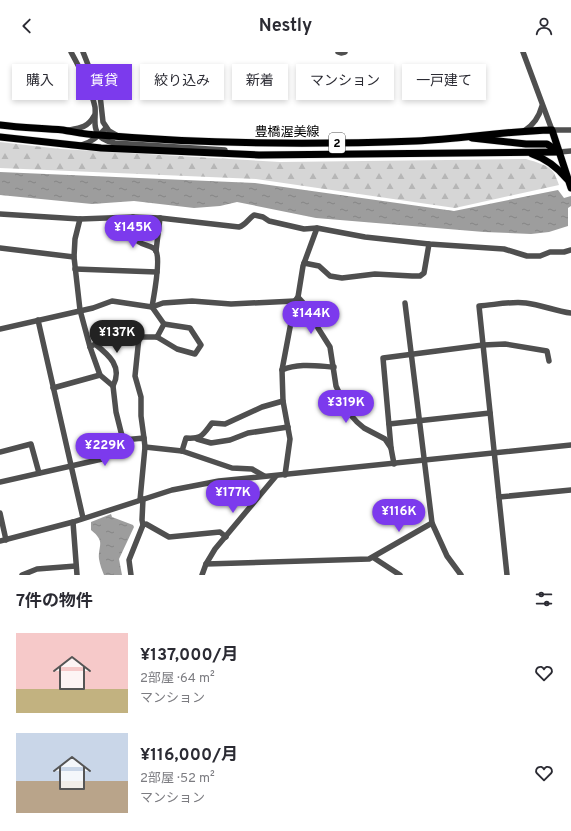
<!DOCTYPE html>
<html lang="ja">
<head>
<meta charset="utf-8">
<style>
	:root { --surface:#fff; --page:#f7f7f7; --text:#2b2b33; --muted:#7c7c81; --accent:#7c3aed }
	body { margin:0; font-family:Overpass,"Noto Sans JP",sans-serif; background:var(--page); color:var(--text); height:100vh; display:flex; flex-direction:column; font-size:15px; white-space:nowrap }
	* { box-sizing:border-box; margin:0 }
	p { font-size:13px; color:var(--muted) }
	.icon { flex:none; width:22px; height:22px; fill:none; stroke:currentColor; stroke-width:2; stroke-linecap:round; stroke-linejoin:round }
	.map { position:relative; height:523px; overflow:hidden }
	.panel { display:flex; flex-direction:column; background:var(--surface); flex:1 }
	.panel>* { flex:none }
	.hud { position:absolute; left:12px; top:12px; width:547px; height:36px; display:flex; gap:8px }
	.price { position:absolute; translate:-50% -34px; padding:0 9px; border-radius:14px; background:var(--accent); color:#fff; font-size:13px; line-height:26px; filter:drop-shadow(0 1px 2px #0008) }
	.price::after { content:''; position:absolute; left:50%; top:24px; width:12px; height:9px; margin-left:-6px; background:inherit; clip-path:polygon(0 0,100% 0,50% 100%) }
	.price.on { background:#222; color:#fff }
	ul { padding:0; list-style:none }
	li { display:flex; align-items:center; gap:12px; height:100px; padding:0 16px }
	li span { display:grid; place-items:center; flex:none; width:112px; height:80px; border-radius:0px; color:#555 }
	li>.icon { margin-inline-start:auto }
	span .icon { width:48px; height:48px; fill:#fffc; stroke-width:1 }
	li b { font-size:17px }
	h2 { display:flex; justify-content:space-between; align-items:center; height:48px; padding:0 16px; font-size:17px }
	.pill { padding:0 14px; border-radius:0px; background:var(--surface); box-shadow:0 2px 6px #0003; font-size:14px; line-height:36px }
	.pill.on { background:var(--accent); color:#fff }
	header { display:flex; justify-content:space-between; align-items:center; height:52px; padding:0 16px; background:var(--surface); font-size:18px; font-weight:700 }
	.map>svg:first-child { display:block }
</style>
</head>
<body>
<header><svg class="icon" aria-label="back" viewBox="0 0 24 24"><path d="M15 5l-7 7 7 7"/></svg>Nestly<svg class="icon" aria-label="person" viewBox="0 0 24 24"><circle cx="12" cy="8" r="4"/><path d="M4 21q1-7 8-7t8 7"/></svg></header>
<div class="map">
<svg width="571" height="523" viewBox="0 0 571 523">
	<defs>
		<pattern id="forest-firs" width="22" height="20" patternUnits="userSpaceOnUse"><rect width="22" height="20" fill="#d6d6d6"/><path d="M5 1l3.5 6h-7zM16 11l3.5 6h-7z" fill="#b6b6b6"/></pattern>
		<pattern id="water-ripples" width="26" height="14" patternUnits="userSpaceOnUse"><rect width="26" height="14" fill="#9d9d9d"/><path d="M2 4q2-2 4 0t4 0M15 11q2-2 4 0t4 0" fill="none" stroke="#858585"/></pattern>
	</defs>
	<rect width="100%" height="100%" fill="#fff"/>
	<path fill="url(#forest-firs)" d="M0,90L61,97L280,110L526,107C536,110 549,113 554,121C556,125 558,130 559,133L455,156L256,127L0,116Z"/>
	<g fill="url(#water-ripples)">
		<polygon points="0,120 255,131 454,159 558,138 564,146 571,144 571,154 568,156 568,174 549,180 531,182 484,180 316,166 237,150 220,154 194,156 134,149 92,152 0,143"/>
		<path d="M111,462L112,465L133,473L134,475L119,507L122,523H104C102,518 100,513 99,507C98,493 106,490 91,478V470Z"/>
	</g>
	<g fill="none" stroke-linecap="round" stroke-linejoin="round">
		<g stroke="#dbdbdb" stroke-width="8">
			<g id="major">
				<path d="M0,73C21,76 42,76 63,78C75,80 87,83 99,83C204,92 310,93 416,89C461,87 506,79 552,78L571,136"/>
				<polyline points="0,85 101,96 259,103 559,100"/>
				<polyline points="472,86 526,92 547,92 559,100"/>
				<path d="M532,102C547,107 557,115 567,127"/>
			</g>
		</g>
		<g stroke="#4f4f4f" stroke-width="5.5">
			<path d="M71,0C80,17 91,36 95,55C96,64 93,73 97,80C100,87 108,90 115,91L225,98"/>
			<polyline points="83,0 100,43 103,70 109,79 116,83"/>
			<polyline points="338,0 341,1 345,0"/>
			<polyline points="523,0 552,78 571,78"/>
			<path d="M69,78C81,76 88,75 94,64"/>
			<path d="M524,79C534,73 539,65 542,54"/>
			<path d="M82,93C92,90 99,84 106,76"/>
			<polyline points="559,100 571,99"/>
			<path d="M0,162L80,167L133,165L160,166L239,175C246,173 248,167 254,163L263,165L269,169L304,177L317,176L365,185L429,192L504,197L527,204H540L550,200H564L571,198"/>
			<path d="M133,165C133,171 132,181 135,186C140,195 153,192 156,199C161,208 154,243 152,255L164,272L190,276L201,293L195,302L177,297L157,285H139L135,324L141,345V364L144,386"/>
			<polyline points="80,167 75,187 74,205 80,258 90,295 100,323 113,334 116,360 123,388"/>
			<polyline points="0,196 74,205"/>
			<polyline points="156,199 160,166"/>
			<polyline points="304,211 319,214 330,224 342,226 375,222 412,224 420,224 424,221 429,192"/>
			<polyline points="75,217 157,220"/>
			<polyline points="298,245 307,255 318,276 330,295 336,334 348,360 357,370 364,376 385,387 391,396 394,412"/>
			<polyline points="405,251 432,471 447,504 461,523"/>
			<polyline points="38,268 83,466"/>
			<polyline points="0,277 93,256 112,249 152,255 163,251 192,249 231,252 295,249"/>
			<polyline points="157,285 164,272"/>
			<path d="M90,295L95,292C109,303 123,315 113,334"/>
			<path d="M282,318C299,311 316,314 334,315"/>
			<polyline points="53,336 100,323"/>
			<polyline points="389,372 490,361"/>
			<polyline points="197,387 211,391 230,388 248,381 288,375"/>
			<polyline points="145,395 182,399 232,416 252,417 264,424"/>
			<polyline points="391,396 383,306 483,293 505,292 547,299 549,309"/>
			<path d="M182,399L186,386C202,387 202,384 212,371L225,372L262,355L283,349"/>
			<polyline points="0,400 31,392 39,421"/>
			<polyline points="285,423 290,387 283,349 282,318 295,249 298,245 303,214 317,176"/>
			<polyline points="0,430 102,407 111,401 123,388 144,386 145,395 140,448"/>
			<polyline points="499,445 571,438"/>
			<polyline points="0,461 6,488"/>
			<polyline points="73,470 77,523"/>
			<polyline points="143,473 146,472 169,485 220,480 226,485"/>
			<polyline points="0,489 73,470 172,438 219,429 571,393"/>
			<polyline points="374,506 400,523"/>
			<polyline points="206,512 369,507 432,471"/>
			<polyline points="22,523 37,517 76,514"/>
			<polyline points="131,523 129,508 143,473 142,468 143,447"/>
			<polyline points="202,523 206,512 215,497 276,424"/>
			<path d="M507,523L479,254C494,253 511,249 526,251C542,253 555,259 571,261"/>
		</g>
		<use href="#major" stroke="#000" stroke-width="7"/>
	</g>
	<g text-anchor="middle" stroke-width="3" stroke-linejoin="round" paint-order="stroke">
		<rect fill="#fff" stroke="#4c4c4c" stroke-width="1" x="329" y="81" width="16" height="20" rx="3"/>
		<g font-size="12" font-weight="bold" fill="#000">
			<text x="337" y="95">2</text>
		</g>
		<g font-size="13" fill="#000" stroke="#fff">
			<text x="287" y="84">豊橋渥美線</text>
		</g>
	</g>
</svg>
<b class="price" style="left:133px;top:197px">¥145K</b>
<b class="price" style="left:311px;top:283px">¥144K</b>
<b class="price on" style="left:117px;top:302px">¥137K</b>
<b class="price" style="left:346px;top:372px">¥319K</b>
<b class="price" style="left:105px;top:415px">¥229K</b>
<b class="price" style="left:233px;top:462px">¥177K</b>
<b class="price" style="left:399px;top:481px">¥116K</b>
<div class="hud">
<a class="pill">購入</a>
<a class="pill on">賃貸</a>
<a class="pill">絞り込み</a>
<a class="pill">新着</a>
<a class="pill">マンション</a>
<a class="pill">一戸建て</a>
</div>
</div>
<section class="panel">
<h2>7件の物件<svg class="icon" aria-label="filters" viewBox="0 0 24 24"><path d="M4 7h16M4 17h16"/><circle cx="9" cy="7" r="2"/><circle cx="15" cy="17" r="2"/></svg></h2>
<ul>
<li><span style="background:linear-gradient(#f6c9c9 70%,#c2b280 0)"><svg class="icon" aria-label="home" viewBox="0 0 24 24"><path d="M3 11l9-7 9 7M6 9v11h12V9"/></svg></span><div><b>¥137,000/月</b><p>2部屋 · 64 m²</p><p>マンション</p></div><svg class="icon" aria-label="heart" viewBox="0 0 24 24"><path d="M12 20l-8-8c-3-5 5-10 8-4 3-6 11-1 8 4z"/></svg></li>
<li><span style="background:linear-gradient(#c9d6e8 60%,#b9a48a 0)"><svg class="icon" aria-label="home" viewBox="0 0 24 24"><path d="M3 11l9-7 9 7M6 9v11h12V9"/></svg></span><div><b>¥116,000/月</b><p>2部屋 · 52 m²</p><p>マンション</p></div><svg class="icon" aria-label="heart" viewBox="0 0 24 24"><path d="M12 20l-8-8c-3-5 5-10 8-4 3-6 11-1 8 4z"/></svg></li>
</ul>
</section>
</body>
</html>
